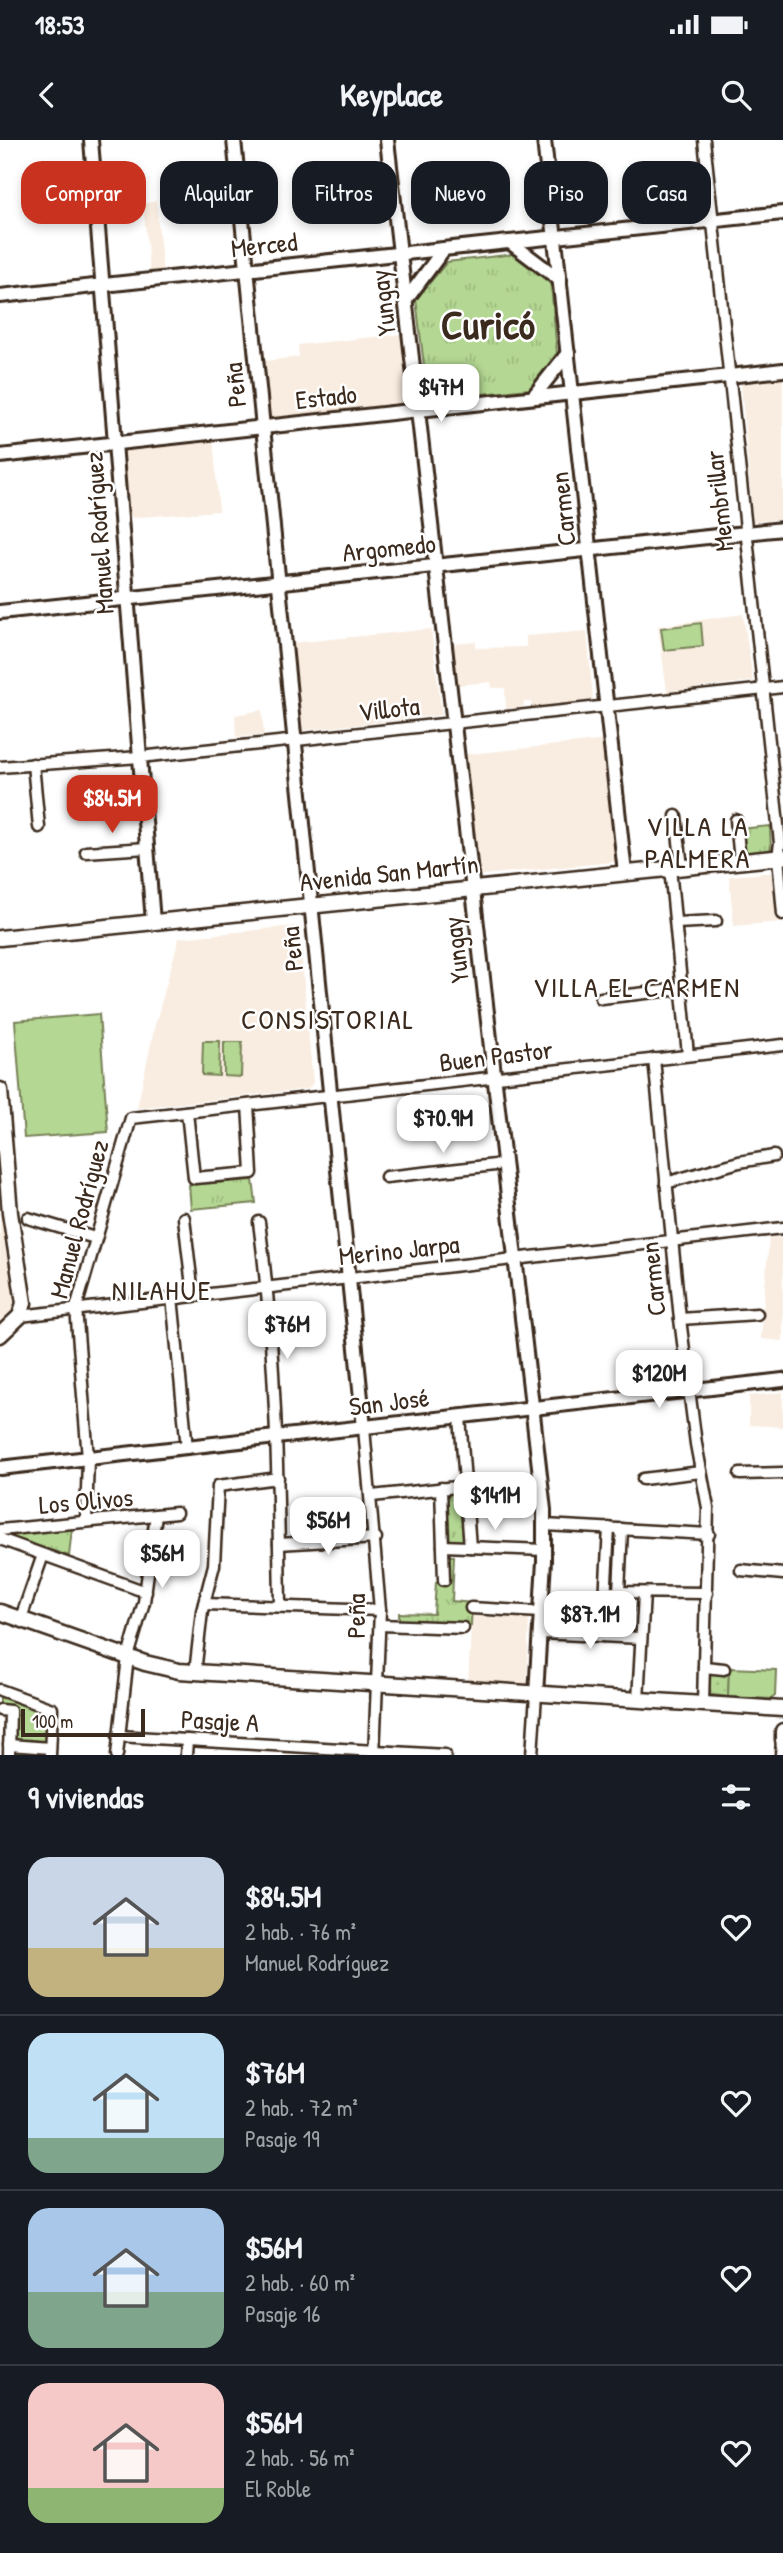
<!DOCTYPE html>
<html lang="es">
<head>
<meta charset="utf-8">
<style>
	:root { --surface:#171b24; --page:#20242c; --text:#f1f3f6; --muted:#9ea1a6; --line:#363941; --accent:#c8321e }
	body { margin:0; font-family:"Patrick Hand",sans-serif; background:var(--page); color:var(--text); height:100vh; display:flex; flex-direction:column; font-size:26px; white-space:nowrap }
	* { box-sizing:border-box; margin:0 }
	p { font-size:23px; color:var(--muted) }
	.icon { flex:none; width:38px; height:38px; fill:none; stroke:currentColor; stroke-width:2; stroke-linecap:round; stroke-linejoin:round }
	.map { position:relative; height:1615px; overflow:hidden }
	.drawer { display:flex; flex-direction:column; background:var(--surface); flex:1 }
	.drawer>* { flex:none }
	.top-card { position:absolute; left:21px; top:21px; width:742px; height:63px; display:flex; gap:14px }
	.scale { position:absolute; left:21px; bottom:18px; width:124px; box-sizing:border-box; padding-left:7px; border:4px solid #3b2a1e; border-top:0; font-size:19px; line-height:24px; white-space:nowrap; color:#3b2a1e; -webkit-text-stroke:5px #fff; paint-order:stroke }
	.price { position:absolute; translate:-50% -60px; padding:0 16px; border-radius:14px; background:#fff; color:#222; font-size:23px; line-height:46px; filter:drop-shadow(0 2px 4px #0008) }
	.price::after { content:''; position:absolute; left:50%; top:42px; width:21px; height:16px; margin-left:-10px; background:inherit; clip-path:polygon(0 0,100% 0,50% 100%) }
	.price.selected { background:var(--accent); color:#fff }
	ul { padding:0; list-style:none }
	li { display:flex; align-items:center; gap:21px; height:175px; padding:0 28px }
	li+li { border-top:2px solid var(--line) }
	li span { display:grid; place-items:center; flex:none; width:196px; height:140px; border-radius:21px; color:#555 }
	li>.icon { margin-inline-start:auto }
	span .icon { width:84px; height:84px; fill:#fffc; stroke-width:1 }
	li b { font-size:30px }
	h2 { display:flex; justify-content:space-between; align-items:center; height:84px; padding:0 28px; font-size:30px }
	.tag { padding:0 24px; border-radius:21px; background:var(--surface); box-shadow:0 4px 10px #0003; font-size:24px; line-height:63px }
	.tag.selected { background:var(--accent); color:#fff }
	.status { display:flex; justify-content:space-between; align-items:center; height:49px; padding:0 35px; background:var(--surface); direction:ltr }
	.status svg { height:19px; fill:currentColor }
	header { display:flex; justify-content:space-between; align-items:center; height:91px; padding:0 28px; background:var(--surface); font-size:32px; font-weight:800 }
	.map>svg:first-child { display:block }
</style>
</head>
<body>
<div class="status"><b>18:53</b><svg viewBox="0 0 49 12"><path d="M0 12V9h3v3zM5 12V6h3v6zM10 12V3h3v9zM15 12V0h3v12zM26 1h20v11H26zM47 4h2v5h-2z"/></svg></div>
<header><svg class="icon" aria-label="back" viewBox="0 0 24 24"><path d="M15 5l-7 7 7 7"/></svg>Keyplace<svg class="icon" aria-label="search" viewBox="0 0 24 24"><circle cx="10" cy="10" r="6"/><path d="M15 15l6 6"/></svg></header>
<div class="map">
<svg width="783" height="1615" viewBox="0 0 783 1615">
	<defs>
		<pattern id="grass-dots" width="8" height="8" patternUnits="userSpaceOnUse" patternTransform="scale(1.75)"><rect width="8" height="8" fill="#b4d893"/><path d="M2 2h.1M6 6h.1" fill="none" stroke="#9cba7e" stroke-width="1.8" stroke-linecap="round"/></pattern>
		<pattern id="park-tufts" width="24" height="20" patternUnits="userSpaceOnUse" patternTransform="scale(1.75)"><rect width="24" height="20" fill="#b4d893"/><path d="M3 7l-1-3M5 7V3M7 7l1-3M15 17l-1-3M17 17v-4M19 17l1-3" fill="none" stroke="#9cba7e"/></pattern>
	</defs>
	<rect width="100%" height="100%" fill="#fff"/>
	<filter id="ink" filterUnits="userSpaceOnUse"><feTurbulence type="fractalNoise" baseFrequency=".0143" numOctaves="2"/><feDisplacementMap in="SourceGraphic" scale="14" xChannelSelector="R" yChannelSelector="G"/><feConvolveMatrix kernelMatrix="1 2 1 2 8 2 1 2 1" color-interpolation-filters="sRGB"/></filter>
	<g filter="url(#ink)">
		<g fill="#f9ede1">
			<polygon points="156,61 163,135 150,136 143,64"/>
			<polygon points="402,194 410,263 271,279 265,221 299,217 298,205"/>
			<polygon points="783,239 783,379 753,382 741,244"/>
			<polygon points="213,297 219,371 128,378 122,305"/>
			<polygon points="743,474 753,541 667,552 658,486"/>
			<polygon points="431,489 442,575 298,591 292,503"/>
			<polygon points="587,491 593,560 532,568 531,562 524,562 523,567 506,569 505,548 492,548 491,542 457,545 451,508 455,504 476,502 476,508 526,507 526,496"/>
			<polygon points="262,570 264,595 236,597 235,575"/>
			<polygon points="608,600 622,721 473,736 459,615"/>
			<polygon points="777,732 782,782 734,786 729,736"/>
			<polygon points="294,786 299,790 313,943 308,949 137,968 155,885 179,798"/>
			<polygon points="0,1022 15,1142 14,1166 6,1184 0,1189"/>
			<polygon points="783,1097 783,1201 761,1199 769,1098"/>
			<polygon points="783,1252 783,1287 749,1285 749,1256"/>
			<polygon points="472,1471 529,1475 527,1544 468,1541"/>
		</g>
		<polygon fill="url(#grass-dots)" stroke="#788158" stroke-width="2" points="708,1532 729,1533 728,1557 706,1554"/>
		<g fill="url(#park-tufts)" stroke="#788158" stroke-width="2">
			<polygon points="514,114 551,144 557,213 529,249 462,256 424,226 416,159 447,122"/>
			<polygon points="770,686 771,712 742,715 739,689"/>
			<polygon points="253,1040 256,1063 191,1069 189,1045"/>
			<polygon points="462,1351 466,1402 450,1403 446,1352"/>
			<polygon points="72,1388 69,1416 11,1397 9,1393"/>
			<polygon points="447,1416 454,1416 452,1461 472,1463 471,1485 399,1483 399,1473 434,1474 436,1442 446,1442"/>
			<polygon points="0,1553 48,1571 45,1615 13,1615 15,1571 0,1568"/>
		</g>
		<g fill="#b4d893" stroke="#788158" stroke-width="2">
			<polygon points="701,483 703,506 664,510 661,488"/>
			<polygon points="99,874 108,992 24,998 15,881"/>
			<polygon points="203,901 220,901 219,936 202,935"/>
			<polygon points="224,902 242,902 241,937 224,936"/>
			<polygon points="729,1528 776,1530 775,1556 771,1559 728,1557"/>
		</g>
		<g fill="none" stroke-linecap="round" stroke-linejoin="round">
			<g stroke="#3b2a1e" stroke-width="15">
				<g id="minor">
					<polyline points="704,0 780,703 778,717 783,774"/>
					<polyline points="33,624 39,687"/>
					<polyline points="0,627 140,617 783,547"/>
					<polyline points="676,676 682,727"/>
					<polyline points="736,680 740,721"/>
					<polyline points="86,712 147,708"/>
					<polyline points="670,728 688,915"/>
					<polyline points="676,783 716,781"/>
					<polyline points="601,858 682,849"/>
					<polyline points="654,919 680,1179 696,1304 708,1368 703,1564"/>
					<polyline points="187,972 194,1038 252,1033 248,965"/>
					<polyline points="386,1037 504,1024"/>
					<polyline points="666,1043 739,1022 774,1016"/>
					<polyline points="28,1078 95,1098"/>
					<polyline points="184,1078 193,1155"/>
					<path d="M259,1082C276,1209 278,1337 280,1465"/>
					<polyline points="172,1157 187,1308"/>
					<polyline points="20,1176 783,1088"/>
					<polyline points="680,1179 757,1174"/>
					<polyline points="460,1277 470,1407"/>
					<polyline points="364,1288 380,1470 374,1615"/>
					<polyline points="740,1334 783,1333"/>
					<polyline points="643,1339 701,1332"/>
					<polyline points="441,1348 444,1440"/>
					<polyline points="372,1356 466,1346"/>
					<polyline points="86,1381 88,1318 76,1168 131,978 783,905"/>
					<polyline points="545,1385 709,1394"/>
					<polyline points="0,1390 176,1373"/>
					<polyline points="0,1399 146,1452"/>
					<polyline points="279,1404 376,1398"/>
					<polyline points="443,1406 545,1410"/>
					<polyline points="741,1430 783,1434"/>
					<polyline points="605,1452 707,1453"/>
					<polyline points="619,1452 622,1389"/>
					<polyline points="204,1464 380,1470"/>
					<polyline points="471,1468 541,1472"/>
					<polyline points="21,1478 43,1415"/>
					<polyline points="380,1485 463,1488"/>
					<polyline points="540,1493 641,1498"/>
					<polyline points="603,1496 609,1388"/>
					<polyline points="704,1527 724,1529"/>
					<polyline points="195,1533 202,1471 214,1425 218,1346 278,1338"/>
					<polyline points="0,1550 52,1569 50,1615"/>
					<polyline points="638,1560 644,1453"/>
					<polyline points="0,1570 10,1571 9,1615"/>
					<polyline points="118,1596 445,1615"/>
					<polyline points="9,1605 50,1608"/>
					<polyline points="117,1615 128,1517 144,1462 156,1375"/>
					<polyline points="186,1615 187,1600"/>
					<polyline points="532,1615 536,1554"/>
					<polyline points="781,1615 782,1599"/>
				</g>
			</g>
			<g stroke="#3b2a1e" stroke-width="18">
				<g id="tertiary">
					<polyline points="91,0 153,782"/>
					<polyline points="234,0 364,1288"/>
					<polyline points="387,0 544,1370 544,1421 536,1554"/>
					<polyline points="544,0 625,733"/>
					<polyline points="511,103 560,140"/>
					<polyline points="0,156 783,73"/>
					<polyline points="406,160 444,109"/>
					<polyline points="414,232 459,265"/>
					<polyline points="533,257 568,213"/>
					<polyline points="0,316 783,230"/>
					<polyline points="0,472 783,389"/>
					<polyline points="0,1328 783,1240"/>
				</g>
			</g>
			<g stroke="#3b2a1e" stroke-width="19">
				<g id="secondary">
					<polyline points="0,798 783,717"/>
					<polyline points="0,950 10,1073 24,1163 20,1176 0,1195"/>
					<polyline points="0,1472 145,1523 179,1531 783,1569"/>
					<polyline points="783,1591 783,1600"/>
				</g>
			</g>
			<use href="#minor" stroke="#fff" stroke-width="10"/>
			<use href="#tertiary" stroke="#fff" stroke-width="12"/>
			<use href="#secondary" stroke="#fff" stroke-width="14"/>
		</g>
	</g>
	<g text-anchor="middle" stroke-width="5" stroke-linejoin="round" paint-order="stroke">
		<g font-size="26" fill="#3b2a1e" stroke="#fff">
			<text transform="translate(264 105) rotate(-6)" y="9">Merced</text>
			<text transform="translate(383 163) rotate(-97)" y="9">Yungay</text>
			<text transform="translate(235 245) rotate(-96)" y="9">Peña</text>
			<text transform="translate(326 257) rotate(-6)" y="9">Estado</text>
			<text transform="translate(719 361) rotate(-96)" y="9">Membrillar</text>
			<text transform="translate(563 369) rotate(-96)" y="9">Carmen</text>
			<text transform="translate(99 393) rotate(-94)" y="9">Manuel Rodríguez</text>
			<text transform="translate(389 408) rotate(-6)" y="9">Argomedo</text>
			<text transform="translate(389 569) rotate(-6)" y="9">Villota</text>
			<text transform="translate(389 733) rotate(-6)" y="9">Avenida San Martín</text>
			<text transform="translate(292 809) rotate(-96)" y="9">Peña</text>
			<text transform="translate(456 810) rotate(-97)" y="9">Yungay</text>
			<text transform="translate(496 916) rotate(-7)" y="9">Buen Pastor</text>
			<text transform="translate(79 1079) rotate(-75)" y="9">Manuel Rodríguez</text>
			<text transform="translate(399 1110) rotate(-6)" y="9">Merino Jarpa</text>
			<text transform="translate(653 1139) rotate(-96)" y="9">Carmen</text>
			<text transform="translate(389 1262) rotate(-7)" y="9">San José</text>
			<text transform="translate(86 1361) rotate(-5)" y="9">Los Olivos</text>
			<text transform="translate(356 1476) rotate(-90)" y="9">Peña</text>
			<text transform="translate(220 1581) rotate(3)" y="9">Pasaje A</text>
		</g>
		<g font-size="28" letter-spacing="2" fill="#3b2a1e" stroke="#fff">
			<text x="698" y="696">VILLA LA<tspan x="698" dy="32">PALMERA</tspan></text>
			<text x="637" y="857">VILLA EL CARMEN</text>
			<text x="328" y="889">CONSISTORIAL</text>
			<text x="162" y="1160">NILAHUE</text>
		</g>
		<g font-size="40" font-weight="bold" fill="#3b2a1e" stroke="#fff">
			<text x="488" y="199">Curicó</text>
		</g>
	</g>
</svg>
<div class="scale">100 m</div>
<b class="price" style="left:441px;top:284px">$47M</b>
<b class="price selected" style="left:112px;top:695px">$84.5M</b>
<b class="price" style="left:443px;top:1015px">$70.9M</b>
<b class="price" style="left:287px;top:1221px">$76M</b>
<b class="price" style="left:659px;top:1270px">$120M</b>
<b class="price" style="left:495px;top:1392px">$141M</b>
<b class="price" style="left:328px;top:1417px">$56M</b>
<b class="price" style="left:162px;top:1450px">$56M</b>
<b class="price" style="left:590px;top:1511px">$87.1M</b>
<div class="top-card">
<a class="tag selected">Comprar</a>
<a class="tag">Alquilar</a>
<a class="tag">Filtros</a>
<a class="tag">Nuevo</a>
<a class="tag">Piso</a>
<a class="tag">Casa</a>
</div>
</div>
<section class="drawer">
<h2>9 viviendas<svg class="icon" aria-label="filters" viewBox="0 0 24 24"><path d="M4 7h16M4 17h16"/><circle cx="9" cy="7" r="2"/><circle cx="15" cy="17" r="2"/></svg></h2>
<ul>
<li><span style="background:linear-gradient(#c9d6e8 65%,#c2b280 0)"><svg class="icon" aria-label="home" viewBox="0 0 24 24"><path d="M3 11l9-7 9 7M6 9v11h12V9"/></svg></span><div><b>$84.5M</b><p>2 hab. · 76 m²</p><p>Manuel Rodríguez</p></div><svg class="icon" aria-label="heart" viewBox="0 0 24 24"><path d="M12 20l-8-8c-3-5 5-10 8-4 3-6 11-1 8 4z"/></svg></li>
<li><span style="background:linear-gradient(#bfe0f5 75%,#7fa58c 0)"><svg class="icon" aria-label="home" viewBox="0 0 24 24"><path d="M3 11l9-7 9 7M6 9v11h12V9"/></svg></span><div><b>$76M</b><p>2 hab. · 72 m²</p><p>Pasaje 19</p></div><svg class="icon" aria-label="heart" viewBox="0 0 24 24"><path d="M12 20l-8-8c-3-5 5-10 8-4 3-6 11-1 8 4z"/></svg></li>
<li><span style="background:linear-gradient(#a9c7e8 60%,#7fa58c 0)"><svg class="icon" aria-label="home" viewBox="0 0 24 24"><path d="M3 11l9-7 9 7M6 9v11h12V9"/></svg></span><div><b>$56M</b><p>2 hab. · 60 m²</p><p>Pasaje 16</p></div><svg class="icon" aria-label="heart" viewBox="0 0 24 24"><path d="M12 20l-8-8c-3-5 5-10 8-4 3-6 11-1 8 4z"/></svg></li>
<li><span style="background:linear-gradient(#f6c9c9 75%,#8fb573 0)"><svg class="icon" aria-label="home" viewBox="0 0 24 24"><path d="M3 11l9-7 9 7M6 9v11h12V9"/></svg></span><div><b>$56M</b><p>2 hab. · 56 m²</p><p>El Roble</p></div><svg class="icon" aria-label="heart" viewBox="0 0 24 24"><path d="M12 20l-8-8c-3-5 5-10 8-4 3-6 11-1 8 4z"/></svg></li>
</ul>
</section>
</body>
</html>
